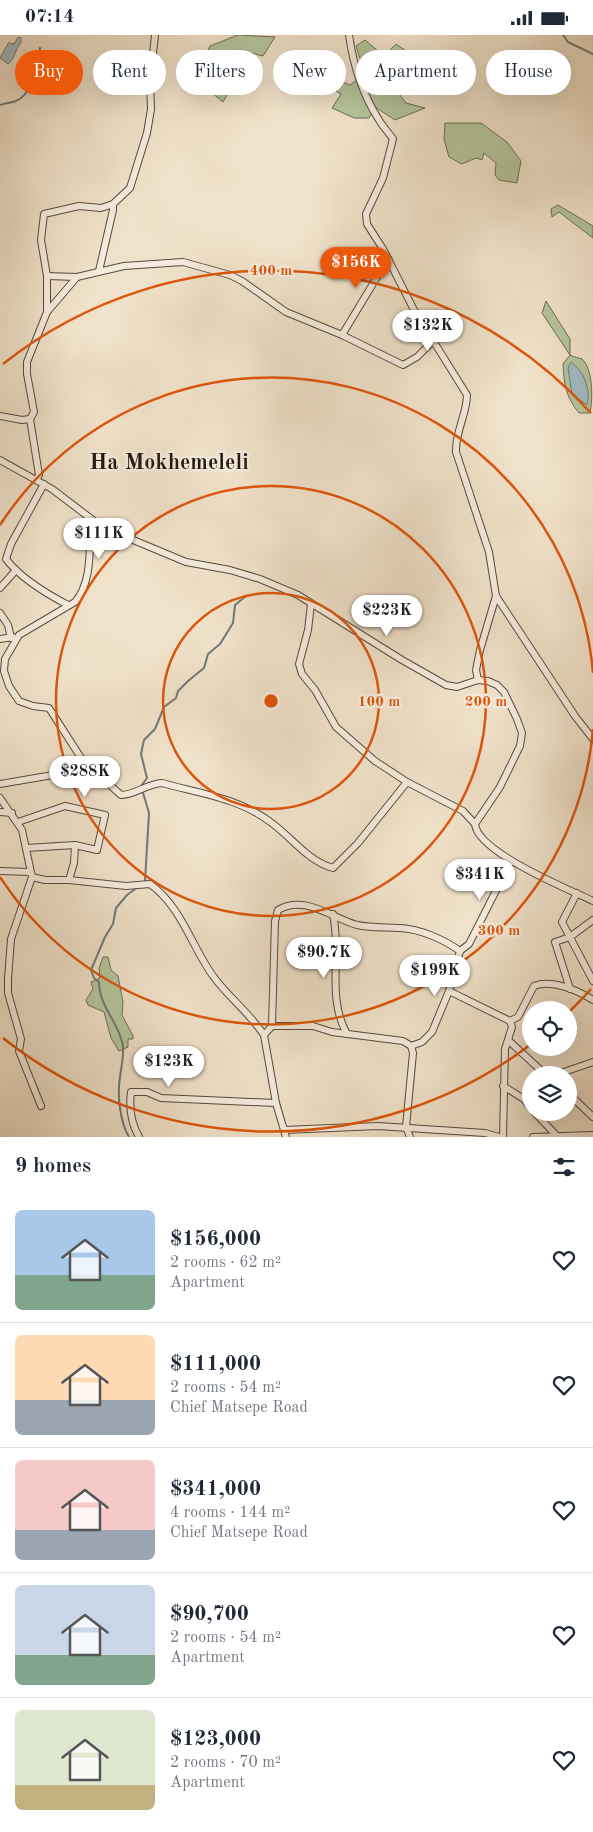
<!DOCTYPE html>
<html lang="en">
<head>
<meta charset="utf-8">
<style>
	:root { --surface:#fff; --page:#f6f6f7; --text:#1f2937; --muted:#747a83; --line:#e0e1e3; --accent:#ea580c }
	body { margin:0; font-family:"Old Standard TT",serif; background:var(--page); color:var(--text); height:100vh; display:flex; flex-direction:column; font-size:19px; white-space:nowrap }
	* { box-sizing:border-box; margin:0 }
	p { font-size:16px; color:var(--muted) }
	.icon { flex:none; width:28px; height:28px; fill:none; stroke:currentColor; stroke-width:2; stroke-linecap:round; stroke-linejoin:round }
	.map { position:relative; height:1102px; overflow:hidden }
	.side { display:flex; flex-direction:column; background:var(--surface); flex:1 }
	.side>* { flex:none }
	.banner { position:absolute; left:15px; top:15px; width:564px; height:45px; display:flex; gap:10px }
	.fabs { position:absolute; left:522px; top:966px; display:grid; gap:10px }
	.fabs a { display:grid; place-items:center; width:55px; height:55px; border-radius:50%; background:var(--surface); box-shadow:0 5px 20px #0002; font-size:25px }
	.price { position:absolute; translate:-50% -42px; padding:0 11px; border-radius:18px; background:#fff; color:#222; font-size:16px; line-height:32px; filter:drop-shadow(0 1px 2px #0008) }
	.price::after { content:''; position:absolute; left:50%; top:30px; width:15px; height:11px; margin-left:-8px; background:inherit; clip-path:polygon(0 0,100% 0,50% 100%) }
	.price.current { background:var(--accent); color:#fff }
	ul { padding:0; list-style:none }
	li { display:flex; align-items:center; gap:15px; height:125px; padding:0 15px }
	li+li { border-top:1px solid var(--line) }
	li span { display:grid; place-items:center; flex:none; width:140px; height:100px; border-radius:8px; color:#555 }
	li>.icon { margin-inline-start:auto }
	span .icon { width:60px; height:60px; fill:#fffc; stroke-width:1 }
	li b { font-size:21px }
	h2 { display:flex; justify-content:space-between; align-items:center; height:60px; padding:0 15px; font-size:21px }
	.pill { padding:0 18px; border-radius:22px; background:var(--surface); box-shadow:0 5px 20px #0002; font-size:18px; line-height:45px }
	.pill.current { background:var(--accent); color:#fff }
	.status { display:flex; justify-content:space-between; align-items:center; height:35px; padding:0 25px; background:var(--surface); direction:ltr }
	.status svg { height:14px; fill:currentColor }
	.map>svg:first-child { display:block }
</style>
</head>
<body>
<div class="status"><b>07:14</b><svg viewBox="0 0 49 12"><path d="M0 12V9h3v3zM5 12V6h3v6zM10 12V3h3v9zM15 12V0h3v12zM26 1h20v11H26zM47 4h2v5h-2z"/></svg></div>
<div class="map">
<svg width="593" height="1102" viewBox="0 0 593 1102">
	<rect width="100%" height="100%" fill="#f0e2ca"/>
	<filter id="stains"><feTurbulence type="fractalNoise" baseFrequency=".004" numOctaves="4"/><feColorMatrix values="0 0 0 0 .2 0 0 0 0 .09 0 0 0 0 .02 0 0 0 .5 -.17"/></filter>
	<radialGradient id="worn" r=".72"><stop offset=".6" stop-color="#630" stop-opacity="0"/><stop offset="1" stop-color="#630" stop-opacity=".3"/></radialGradient>
	<g fill="#b5c49b" stroke="#6c6e56">
		<polygon points="238,0 275,2 263,21 240,15 239,39 223,67 212,58 216,27 203,26 210,11"/>
		<polygon points="365,5 384,21 396,9 422,27 417,39 395,23 377,36 374,51 390,47 406,68 425,73 395,85 375,72 369,83 354,83 332,73 341,59 332,54 330,42 350,50 365,39 356,11"/>
		<polygon points="445,88 481,88 507,107 521,126 517,148 499,145 495,140 496,128 484,118 482,125 476,123 462,129 449,122 444,104"/>
		<polygon points="558,170 593,191 593,203 559,177 552,182 551,174"/>
		<path d="M546,266L570,304V320C574,322 579,323 582,324C593,334 593,364 590,378H579C566,362 564,350 563,329L570,320L542,278Z"/>
		<polygon points="103,922 108,922 111,935 118,941 123,967 122,980 133,1001 133,1004 128,1004 128,1012 119,1016 111,1003 104,977 88,970 86,965 93,954 91,947 100,943 99,933"/>
	</g>
	<g fill="#a1bac2" stroke="#6e797b">
		<path d="M18,2L21,3V8C15,14 15,24 8,29L0,23L9,7L13,10V8H15Z"/>
		<path d="M571,327C584,337 591,353 587,370L572,359L568,333Z"/>
	</g>
	<g fill="none" stroke-linecap="round" stroke-linejoin="round">
		<g stroke="#6e797b" stroke-width="2">
			<polyline points="563,0 568,7 593,19"/>
			<path d="M0,70C5,68 11,68 16,66C33,59 38,30 40,13"/>
			<polyline points="145,846 149,778 141,751 147,743 141,719 144,705 155,694 164,672 176,663 178,656 188,646 204,633 208,619 220,609 233,588 235,570 246,561"/>
			<path d="M129,1102C120,1087 117,1060 120,1042C121,1032 124,1022 123,1011C119,987 99,972 99,947L94,943L91,935L105,902L113,889L116,873L127,860L138,852"/>
		</g>
		<g stroke="#564a3f" stroke-width="8">
			<g id="minor">
				<path d="M349,0C353,29 363,60 379,85C383,92 389,98 393,104L383,143L366,179L367,189L383,214L414,275L467,360C467,379 455,397 456,417L489,517L496,561L480,615L476,635L478,645"/>
				<polyline points="99,236 113,175 113,169 130,153 147,98 151,74 150,47 155,0"/>
				<polyline points="47,241 77,242"/>
				<polyline points="47,277 47,241 41,205 44,179 79,171 101,173 113,169"/>
				<polyline points="342,300 388,224"/>
				<polyline points="0,381 22,385 30,384"/>
				<path d="M0,425L52,454L102,492L186,527L230,535L260,544L298,560L402,625L446,650L457,652L478,645L488,646L497,650L504,657L517,684L522,698L520,711L500,752L475,789C477,817 568,854 593,866"/>
				<polyline points="37,444 39,440 30,384 34,377 27,339 27,327 47,277 77,242 124,231 183,227 230,240 242,246 286,277 342,300 403,330 417,322 433,306"/>
				<path d="M44,449L11,509L6,524C21,544 47,559 68,570"/>
				<path d="M91,485C89,510 93,547 75,567L19,600L5,624L4,636L9,651L19,666L33,671L49,673L92,740L101,742L121,760C135,760 146,749 162,748C198,758 238,763 269,786C291,801 307,826 333,833L358,808L407,747L463,776L475,789"/>
				<polyline points="0,553 16,535"/>
				<polyline points="496,561 575,681 593,704"/>
				<polyline points="311,569 308,595 299,629 302,639 315,655 336,692 375,726 407,747"/>
				<polyline points="0,578 8,590 11,603"/>
				<polyline points="0,604 13,602"/>
				<polyline points="0,749 88,734"/>
				<polyline points="0,763 22,795 32,842 11,904 8,944 8,958 21,1004 19,1016 41,1071"/>
				<polyline points="0,777 12,778"/>
				<polyline points="18,787 65,771 105,780 97,815 75,810 26,813"/>
				<polyline points="0,836 30,837"/>
				<path d="M32,842L45,845H69L126,851L150,849C181,871 192,912 213,941C229,963 248,976 264,1000"/>
				<polyline points="69,845 74,828 75,810"/>
				<polyline points="577,858 562,887 593,946"/>
				<path d="M333,879C342,919 326,962 347,999"/>
				<polyline points="570,954 555,907 570,902 593,885"/>
				<path d="M449,956L510,986L518,982L534,951C552,944 577,955 593,965"/>
				<path d="M272,991L275,886L278,875C304,859 332,883 357,890C371,893 385,892 400,893C420,894 443,904 460,916"/>
				<polyline points="509,1006 546,1040"/>
				<polyline points="411,1011 422,1007 432,997 449,956 460,916 469,909 511,826"/>
				<polyline points="555,1040 593,1027"/>
				<polyline points="503,1051 524,1064 531,1073"/>
				<polyline points="569,1059 593,1082"/>
				<polyline points="535,1078 558,1102"/>
				<polyline points="284,1095 378,1091 485,1098 499,1102"/>
				<path d="M139,1102C131,1088 129,1073 131,1057H147L161,1063L276,1068"/>
				<polyline points="286,1102 276,1068 264,1000 272,991 313,991 332,997 403,1006 411,1011 413,1018 406,1092 410,1102"/>
				<polyline points="503,1102 505,1014 512,992 510,986"/>
				<polyline points="533,1102 593,1100"/>
			</g>
		</g>
		<use href="#minor" stroke="#f5ecdd" stroke-width="6"/>
	</g>
	<g fill="none" stroke="#de560c" stroke-width="2.5">
		<circle cx="271" cy="666" r="108"/>
		<circle cx="271" cy="666" r="215"/>
		<path d="M593 694A323 323 0 0 1 0 842M0 490A323 323 0 0 1 593 638"/>
		<path d="M591 954A431 431 0 0 1 570 976M530 1010A431 431 0 0 1 3 1003M3 329A431 431 0 0 1 591 378"/>
	</g>
	<g text-anchor="middle" stroke-width="5" stroke-linejoin="round" paint-order="stroke">
		<g font-size="22" font-weight="bold" fill="#221711" stroke="#f5ecdd">
			<text x="169" y="434">Ha Mokhemeleli</text>
		</g>
	</g>
	<circle cx="271" cy="666" r="8" fill="#de560c" stroke="#f5ecdd" stroke-width="2.5"/>
	<g font-size="15" text-anchor="middle" font-weight="bold" fill="#de560c" stroke="#f5ecdd" stroke-width="5" stroke-linejoin="round" paint-order="stroke">
		<text x="271" y="240">400 m</text>
		<text x="379" y="671">100 m</text>
		<text x="486" y="671">200 m</text>
		<text x="499" y="900">300 m</text>
	</g>
	<rect width="100%" height="100%" filter="url(#stains)"/>
	<rect width="100%" height="100%" fill="url(#worn)"/>
</svg>
<div class="fabs">
<a><svg class="icon" aria-label="locate" viewBox="0 0 24 24"><circle cx="12" cy="12" r="6"/><path d="M12 2v4M12 18v4M2 12h4M18 12h4"/></svg></a>
<a><svg class="icon" aria-label="layers" viewBox="0 0 24 24"><path d="M12 4l9 5-9 5-9-5zM3 14l9 5 9-5"/></svg></a>
</div>
<b class="price current" style="left:356px;top:254px">$156K</b>
<b class="price" style="left:428px;top:317px">$132K</b>
<b class="price" style="left:99px;top:525px">$111K</b>
<b class="price" style="left:387px;top:602px">$223K</b>
<b class="price" style="left:85px;top:763px">$288K</b>
<b class="price" style="left:480px;top:866px">$341K</b>
<b class="price" style="left:324px;top:944px">$90.7K</b>
<b class="price" style="left:435px;top:962px">$199K</b>
<b class="price" style="left:169px;top:1053px">$123K</b>
<div class="banner">
<a class="pill current">Buy</a>
<a class="pill">Rent</a>
<a class="pill">Filters</a>
<a class="pill">New</a>
<a class="pill">Apartment</a>
<a class="pill">House</a>
</div>
</div>
<section class="side">
<h2>9 homes<svg class="icon" aria-label="filters" viewBox="0 0 24 24"><path d="M4 7h16M4 17h16"/><circle cx="9" cy="7" r="2"/><circle cx="15" cy="17" r="2"/></svg></h2>
<ul>
<li><span style="background:linear-gradient(#a9c7e8 65%,#7fa58c 0)"><svg class="icon" aria-label="home" viewBox="0 0 24 24"><path d="M3 11l9-7 9 7M6 9v11h12V9"/></svg></span><div><b>$156,000</b><p>2 rooms · 62 m²</p><p>Apartment</p></div><svg class="icon" aria-label="heart" viewBox="0 0 24 24"><path d="M12 20l-8-8c-3-5 5-10 8-4 3-6 11-1 8 4z"/></svg></li>
<li><span style="background:linear-gradient(#ffd9b3 65%,#9aa5b1 0)"><svg class="icon" aria-label="home" viewBox="0 0 24 24"><path d="M3 11l9-7 9 7M6 9v11h12V9"/></svg></span><div><b>$111,000</b><p>2 rooms · 54 m²</p><p>Chief Matsepe Road</p></div><svg class="icon" aria-label="heart" viewBox="0 0 24 24"><path d="M12 20l-8-8c-3-5 5-10 8-4 3-6 11-1 8 4z"/></svg></li>
<li><span style="background:linear-gradient(#f6c9c9 70%,#9aa5b1 0)"><svg class="icon" aria-label="home" viewBox="0 0 24 24"><path d="M3 11l9-7 9 7M6 9v11h12V9"/></svg></span><div><b>$341,000</b><p>4 rooms · 144 m²</p><p>Chief Matsepe Road</p></div><svg class="icon" aria-label="heart" viewBox="0 0 24 24"><path d="M12 20l-8-8c-3-5 5-10 8-4 3-6 11-1 8 4z"/></svg></li>
<li><span style="background:linear-gradient(#c9d6e8 70%,#7fa58c 0)"><svg class="icon" aria-label="home" viewBox="0 0 24 24"><path d="M3 11l9-7 9 7M6 9v11h12V9"/></svg></span><div><b>$90,700</b><p>2 rooms · 54 m²</p><p>Apartment</p></div><svg class="icon" aria-label="heart" viewBox="0 0 24 24"><path d="M12 20l-8-8c-3-5 5-10 8-4 3-6 11-1 8 4z"/></svg></li>
<li><span style="background:linear-gradient(#dfe7d0 75%,#c2b280 0)"><svg class="icon" aria-label="home" viewBox="0 0 24 24"><path d="M3 11l9-7 9 7M6 9v11h12V9"/></svg></span><div><b>$123,000</b><p>2 rooms · 70 m²</p><p>Apartment</p></div><svg class="icon" aria-label="heart" viewBox="0 0 24 24"><path d="M12 20l-8-8c-3-5 5-10 8-4 3-6 11-1 8 4z"/></svg></li>
</ul>
</section>
</body>
</html>
